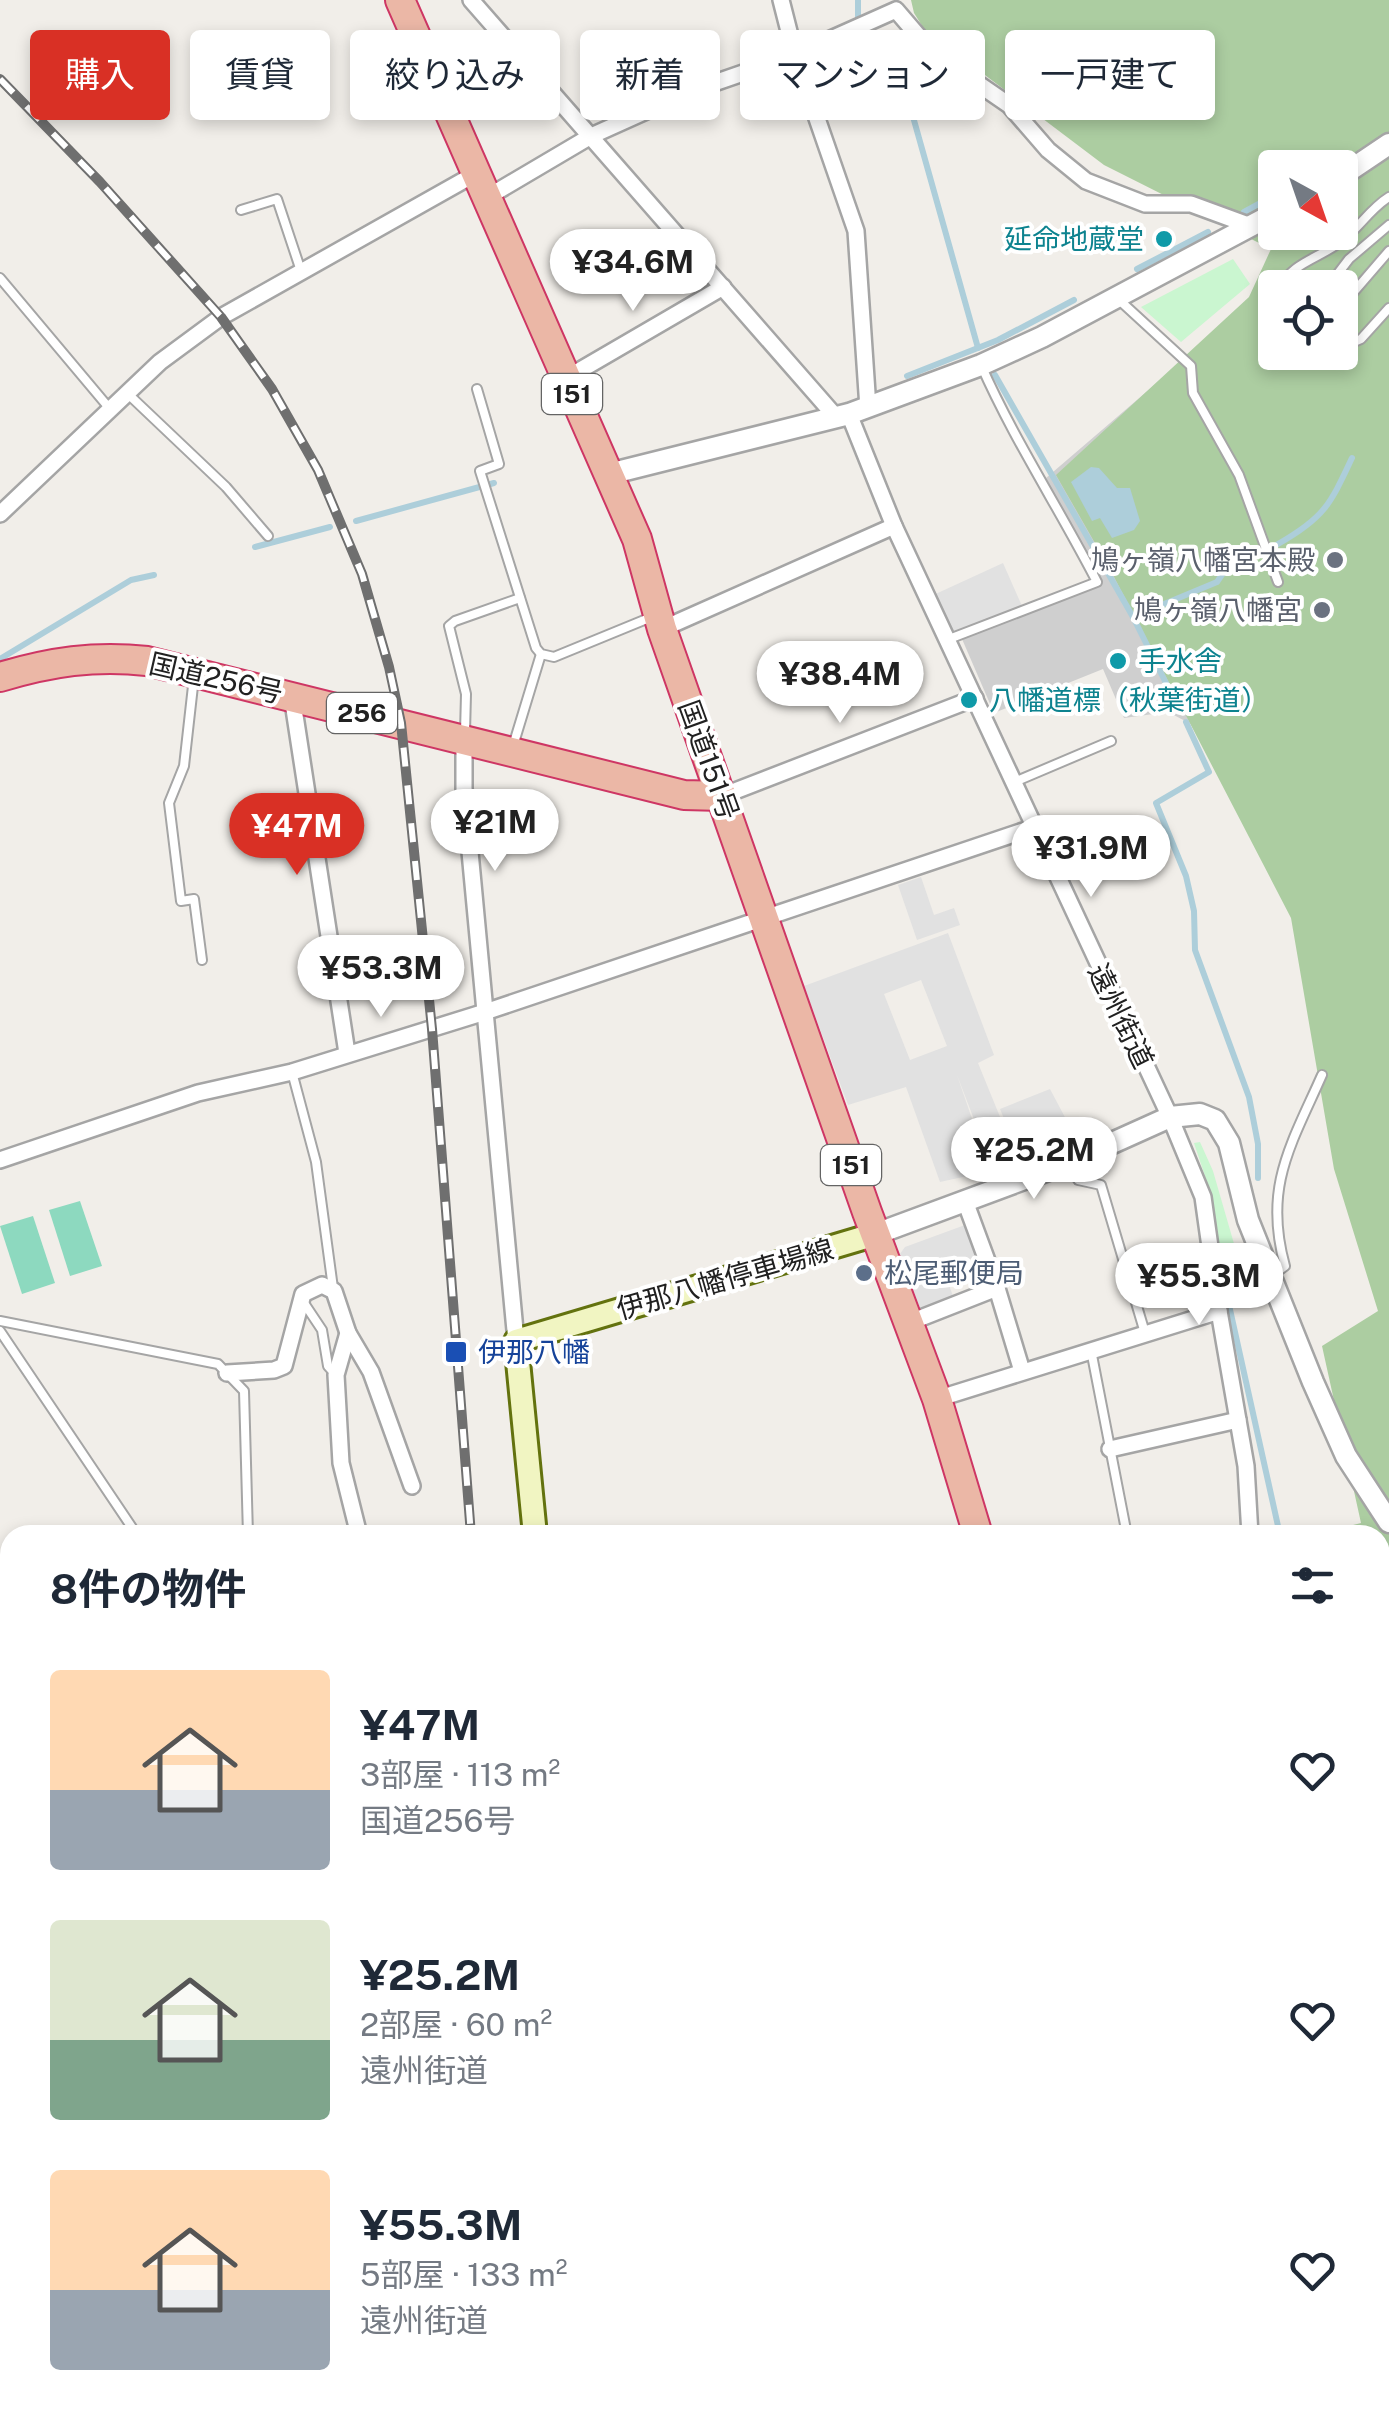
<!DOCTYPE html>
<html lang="ja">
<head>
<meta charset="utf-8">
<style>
	:root { --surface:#fff; --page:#f6f6f7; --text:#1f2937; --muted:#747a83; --accent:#d93025 }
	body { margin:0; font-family:"Public Sans","Noto Sans JP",sans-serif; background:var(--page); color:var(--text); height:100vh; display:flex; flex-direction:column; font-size:38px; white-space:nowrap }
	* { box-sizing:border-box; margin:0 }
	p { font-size:32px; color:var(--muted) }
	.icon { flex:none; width:55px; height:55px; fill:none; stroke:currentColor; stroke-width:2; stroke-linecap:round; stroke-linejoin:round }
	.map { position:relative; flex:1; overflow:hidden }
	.side { position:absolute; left:0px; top:1525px; width:1390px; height:892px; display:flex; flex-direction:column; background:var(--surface); border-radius:30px 30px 0 0; box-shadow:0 5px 15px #0003 }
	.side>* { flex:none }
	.top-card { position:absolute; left:30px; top:30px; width:1330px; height:90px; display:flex; gap:20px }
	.needle { width:65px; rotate:140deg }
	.fabs { position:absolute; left:1258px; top:150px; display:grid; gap:20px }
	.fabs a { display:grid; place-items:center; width:100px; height:100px; border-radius:10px; background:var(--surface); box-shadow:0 5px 15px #0003; font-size:50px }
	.price { position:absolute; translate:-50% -85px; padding:0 22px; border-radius:35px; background:#fff; color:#222; font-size:32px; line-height:65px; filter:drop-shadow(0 2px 5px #0008) }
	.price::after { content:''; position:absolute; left:50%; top:60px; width:30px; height:22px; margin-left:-15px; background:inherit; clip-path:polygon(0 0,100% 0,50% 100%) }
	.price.on { background:var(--accent); color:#fff }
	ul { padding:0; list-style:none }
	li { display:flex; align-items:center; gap:30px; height:250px; padding:0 50px }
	li span { display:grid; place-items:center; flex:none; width:280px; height:200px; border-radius:10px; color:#555 }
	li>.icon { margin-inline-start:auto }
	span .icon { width:120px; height:120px; fill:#fffc; stroke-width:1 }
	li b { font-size:42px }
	h2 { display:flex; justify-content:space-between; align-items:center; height:120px; padding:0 50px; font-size:42px }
	.tag { padding:0 35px; border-radius:10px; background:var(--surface); box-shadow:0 5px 15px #0003; font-size:35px; line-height:90px }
	.tag.on { background:var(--accent); color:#fff }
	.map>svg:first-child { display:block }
</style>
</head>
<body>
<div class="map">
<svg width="1389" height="2417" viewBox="0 0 1389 2417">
	<rect width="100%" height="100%" fill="#f1eee9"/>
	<polygon fill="#cfcfcf" points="1194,351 1302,782 1168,712 1124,718 1103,669 994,713 962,639 1101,584 1046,478"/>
	<path fill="#accda1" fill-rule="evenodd" d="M911,0H1389V1721L1380,1688V1535H1338L1337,1529L1361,1523L1322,1346L1378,1311L1334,1169L1291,918L1111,571L1056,475L1249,297L1271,249L1104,165L977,69L936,48L914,13ZM1275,168H1340V232H1275ZM1275,288H1340V352H1275Z"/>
	<polygon fill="#abc8b1" points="1389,1739 1389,2068 1387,2040 1380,2039 1380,1743"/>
	<g fill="#caf6d0">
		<polygon points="1233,259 1250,284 1181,342 1141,307"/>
		<polygon points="1200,1142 1213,1171 1239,1261 1220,1266 1212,1197 1194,1143"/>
	</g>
	<g fill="#8dd9bf">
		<polygon points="80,1201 102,1266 70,1276 49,1210"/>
		<polygon points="33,1216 55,1283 22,1294 0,1226"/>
	</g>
	<g fill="#e1e1e1" fill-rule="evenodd">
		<polygon points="1003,563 1022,606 947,634 929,597"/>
		<polygon points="921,877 934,915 954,908 960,925 917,940 898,885"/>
		<path d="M948,933L994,1055L978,1063L1018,1161L993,1169L957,1075L990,1171L940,1182L906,1087L848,1105L804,986ZM921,980L947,1046L910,1060L884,994Z"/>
		<polygon points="1050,1089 1076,1138 1021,1160 1000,1109"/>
		<polygon points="965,1225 976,1257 943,1269 953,1296 920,1308 900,1254 905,1247"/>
	</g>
	<polygon fill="#adceda" points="1091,467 1099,468 1117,488 1130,488 1140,521 1134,530 1112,538 1100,518 1092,521 1071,482"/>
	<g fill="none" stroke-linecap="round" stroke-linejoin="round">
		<g stroke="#adceda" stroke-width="6">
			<polyline points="858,18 858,0"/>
			<polyline points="862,37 910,106 978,348"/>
			<polyline points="1244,212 1275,195"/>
			<polyline points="1137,269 1208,232"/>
			<polyline points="995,375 1133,617 1173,697"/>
			<polyline points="907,376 998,340 1074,300"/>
			<polyline points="356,521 494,483"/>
			<path d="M1278,544C1324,518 1330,505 1352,458"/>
			<polyline points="255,547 330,527"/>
			<polyline points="1133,617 1217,582 1230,563 1255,553"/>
			<polyline points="0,659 131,580 154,575"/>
			<polyline points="1186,722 1209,772 1156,803 1186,876 1194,911 1195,950 1249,1097 1258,1144 1258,1178"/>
			<polyline points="1221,1269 1280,1535"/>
			<polyline points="1340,2417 1341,2408"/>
		</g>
		<g stroke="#a5a5a5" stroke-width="12">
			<g id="service">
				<polyline points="241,210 277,199 301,271"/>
				<polyline points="0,278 110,409"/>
				<path d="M1280,288C1291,264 1316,259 1336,245C1357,232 1368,210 1389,197"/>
				<polyline points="1327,288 1349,259 1389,225"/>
				<polyline points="1117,298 1191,366 1193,393 1239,475 1278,582"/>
				<polyline points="1340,308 1389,251"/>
				<polyline points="1340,348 1361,339 1389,308"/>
				<polyline points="477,389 499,464 480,471 536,648 541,654 554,657 654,616"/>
				<polyline points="127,393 226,487 268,536"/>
				<path d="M949,639L1097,582C1059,508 1014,440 981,365"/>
				<polyline points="194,677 184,766 169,803 181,901 194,899 202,960"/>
				<polyline points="465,732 466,694 449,626 455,621 520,598"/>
				<polyline points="513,746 541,654"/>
				<polyline points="1012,783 1111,741"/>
				<polyline points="292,1072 316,1162 333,1288"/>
				<polyline points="1072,1166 1078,1180 1101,1185 1145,1333"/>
				<path d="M1273,1275L1285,1266C1263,1187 1291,1145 1322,1075"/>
				<polyline points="304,1303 322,1330 328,1366 336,1375"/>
				<polyline points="0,1321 218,1364 244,1391 248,1535"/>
				<polyline points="0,1331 137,1535"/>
				<polyline points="1091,1350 1127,1535"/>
				<polyline points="0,2302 10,2295"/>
			</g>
		</g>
		<g stroke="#a5a5a5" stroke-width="20">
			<g id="minor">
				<polyline points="471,0 836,417"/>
				<polyline points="781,0 795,55 856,231 868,408"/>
				<polyline points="486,198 591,136 691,91 795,55 896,10 932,52 1009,105 1048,150 1086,181 1145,204 1191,204 1251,226"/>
				<polyline points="565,379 723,287"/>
				<polyline points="849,414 894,526 1170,1117 1203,1197 1219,1311 1246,1466 1250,1535"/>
				<polyline points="0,514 160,362 221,317 475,174"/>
				<polyline points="662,629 894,526"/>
				<polyline points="292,696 347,1053"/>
				<polyline points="464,739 464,788 516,1341"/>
				<polyline points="722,796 975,698"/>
				<polyline points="0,1160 198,1093 292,1072 485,1012 1032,828"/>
				<polyline points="965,1201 996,1285 1022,1371"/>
				<polyline points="908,1323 997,1288"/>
				<polyline points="348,1333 336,1375 341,1463 359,1535"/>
				<polyline points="227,1373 274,1370 284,1366 303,1294 322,1285 334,1291 348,1333 371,1372 412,1486"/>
				<polyline points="937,1399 1219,1311"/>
				<polyline points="1110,1449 1238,1420"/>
				<polyline points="0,1909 10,1906"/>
				<polyline points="0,2346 10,2363"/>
				<polyline points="24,2408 27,2417"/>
				<polyline points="1266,2408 1266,2417"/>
				<polyline points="729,2417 730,2408"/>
			</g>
		</g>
		<g stroke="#a5a5a5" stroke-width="25">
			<g id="tertiary">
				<polyline points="1340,177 1389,144"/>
				<polyline points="609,474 849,414 981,365 1042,337 1275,213"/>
				<polyline points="876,1234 1070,1162 1170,1117 1200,1114 1215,1120 1229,1143 1248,1220 1313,1382 1346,1456 1389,1522"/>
			</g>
		</g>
		<g stroke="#63720e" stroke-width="28">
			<g id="secondary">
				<polyline points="535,1535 516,1341 876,1234"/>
				<polyline points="59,2417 66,2408"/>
			</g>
		</g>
		<g stroke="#ce3664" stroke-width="32">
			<g id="trunk">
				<polyline points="400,0 637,539 662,629 867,1212 937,1399 978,1535"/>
				<path d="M0,677C50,662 95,655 147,661L684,795L722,796"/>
				<polyline points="1182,2408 1184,2417"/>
			</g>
		</g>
		<use href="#service" stroke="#fff" stroke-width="8"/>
		<use href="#minor" stroke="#fff" stroke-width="15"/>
		<use href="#tertiary" stroke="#fff" stroke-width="20"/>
		<use href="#secondary" stroke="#f1f5c2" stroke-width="22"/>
		<use href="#trunk" stroke="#ebb7a6" stroke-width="28"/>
		<g stroke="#6f6f6f" stroke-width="10">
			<g id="rail">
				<polyline points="0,79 100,182 221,317 272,389 318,470 362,574 389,667 401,723 432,1029 471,1535"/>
				<polyline points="593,2408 597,2417"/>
			</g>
		</g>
		<use href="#rail" stroke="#fff" stroke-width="6" stroke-dasharray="19" stroke-linecap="butt"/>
	</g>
	<g fill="#0f9aa8" stroke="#fff" stroke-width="4">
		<circle cx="1164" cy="239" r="10"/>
		<circle cx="1118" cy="661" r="10"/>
		<circle cx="969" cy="700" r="10"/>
	</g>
	<g fill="#6b7280" stroke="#fff" stroke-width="4">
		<circle cx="1335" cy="560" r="10"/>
		<circle cx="1322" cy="610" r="10"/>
	</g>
	<circle fill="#5c6f8a" stroke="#fff" stroke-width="4" cx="864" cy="1273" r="10"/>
	<rect fill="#1a4fb4" stroke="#fff" stroke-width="4" x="444" y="1340" width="24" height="24" rx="5"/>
	<g text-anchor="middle" stroke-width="8" stroke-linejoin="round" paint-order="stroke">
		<g fill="#fff" stroke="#646464" stroke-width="2.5">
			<rect x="542" y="374" width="60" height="40" rx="8"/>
			<rect x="327" y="693" width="70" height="40" rx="8"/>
			<rect x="821" y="1145" width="60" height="40" rx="8"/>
		</g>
		<g font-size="25" font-weight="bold" fill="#212121">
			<text x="572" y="403">151</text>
			<text x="362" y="722">256</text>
			<text x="851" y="1174">151</text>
		</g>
		<g font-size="28" fill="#0d838f" stroke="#fff" text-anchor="start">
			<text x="1144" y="249" text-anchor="end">延命地蔵堂</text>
			<text x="1138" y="671">手水舎</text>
			<text x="989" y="710">八幡道標（秋葉街道）</text>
		</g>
		<g font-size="28" fill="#5b616d" stroke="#fff" text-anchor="end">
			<text x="1315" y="570">鳩ヶ嶺八幡宮本殿</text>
			<text x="1302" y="620">鳩ヶ嶺八幡宮</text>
		</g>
		<g font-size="28" fill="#212121" stroke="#fff">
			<text transform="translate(216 678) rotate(13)" y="10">国道256号</text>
			<text transform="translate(709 760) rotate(70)" y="10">国道151号</text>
			<text transform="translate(1121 1016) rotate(64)" y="10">遠州街道</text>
			<text transform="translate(725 1279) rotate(-16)" y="10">伊那八幡停車場線</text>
		</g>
		<g font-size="28" fill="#4e5e75" stroke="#fff" text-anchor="start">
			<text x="884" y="1283">松尾郵便局</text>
		</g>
		<g font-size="28" fill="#164399" stroke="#fff" text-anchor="start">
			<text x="478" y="1362">伊那八幡</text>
		</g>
	</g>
</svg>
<div class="fabs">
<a><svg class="needle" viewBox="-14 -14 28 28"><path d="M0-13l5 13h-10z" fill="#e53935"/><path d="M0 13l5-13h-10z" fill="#747a83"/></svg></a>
<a><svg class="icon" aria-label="locate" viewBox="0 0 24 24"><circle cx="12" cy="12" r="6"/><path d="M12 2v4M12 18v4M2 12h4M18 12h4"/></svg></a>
</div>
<b class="price" style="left:633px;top:314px">¥34.6M</b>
<b class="price" style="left:840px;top:726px">¥38.4M</b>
<b class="price" style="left:495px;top:874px">¥21M</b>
<b class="price on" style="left:297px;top:878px">¥47M</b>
<b class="price" style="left:1091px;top:900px">¥31.9M</b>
<b class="price" style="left:381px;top:1020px">¥53.3M</b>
<b class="price" style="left:1034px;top:1202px">¥25.2M</b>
<b class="price" style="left:1199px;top:1328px">¥55.3M</b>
<div class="top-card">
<a class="tag on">購入</a>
<a class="tag">賃貸</a>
<a class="tag">絞り込み</a>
<a class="tag">新着</a>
<a class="tag">マンション</a>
<a class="tag">一戸建て</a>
</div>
<section class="side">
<h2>8件の物件<svg class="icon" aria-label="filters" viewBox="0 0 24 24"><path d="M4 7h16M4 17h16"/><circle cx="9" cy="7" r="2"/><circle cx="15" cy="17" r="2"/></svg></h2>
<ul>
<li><span style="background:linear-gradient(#ffd9b3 60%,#9aa5b1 0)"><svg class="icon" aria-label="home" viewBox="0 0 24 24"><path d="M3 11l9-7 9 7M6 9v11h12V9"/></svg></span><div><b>¥47M</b><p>3部屋 · 113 m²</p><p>国道256号</p></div><svg class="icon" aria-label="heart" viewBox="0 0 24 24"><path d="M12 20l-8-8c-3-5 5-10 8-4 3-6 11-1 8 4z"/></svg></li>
<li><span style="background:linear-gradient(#dfe7d0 60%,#7fa58c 0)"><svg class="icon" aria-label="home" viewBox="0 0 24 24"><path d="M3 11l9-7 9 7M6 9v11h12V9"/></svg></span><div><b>¥25.2M</b><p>2部屋 · 60 m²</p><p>遠州街道</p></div><svg class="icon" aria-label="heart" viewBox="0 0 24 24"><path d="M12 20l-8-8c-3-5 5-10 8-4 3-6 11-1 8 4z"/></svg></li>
<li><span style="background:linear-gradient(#ffd9b3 60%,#9aa5b1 0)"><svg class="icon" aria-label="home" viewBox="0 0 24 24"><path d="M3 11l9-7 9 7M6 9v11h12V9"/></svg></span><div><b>¥55.3M</b><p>5部屋 · 133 m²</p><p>遠州街道</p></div><svg class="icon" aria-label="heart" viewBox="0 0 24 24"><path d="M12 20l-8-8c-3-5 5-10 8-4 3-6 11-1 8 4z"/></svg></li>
</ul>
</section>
</div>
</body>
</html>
